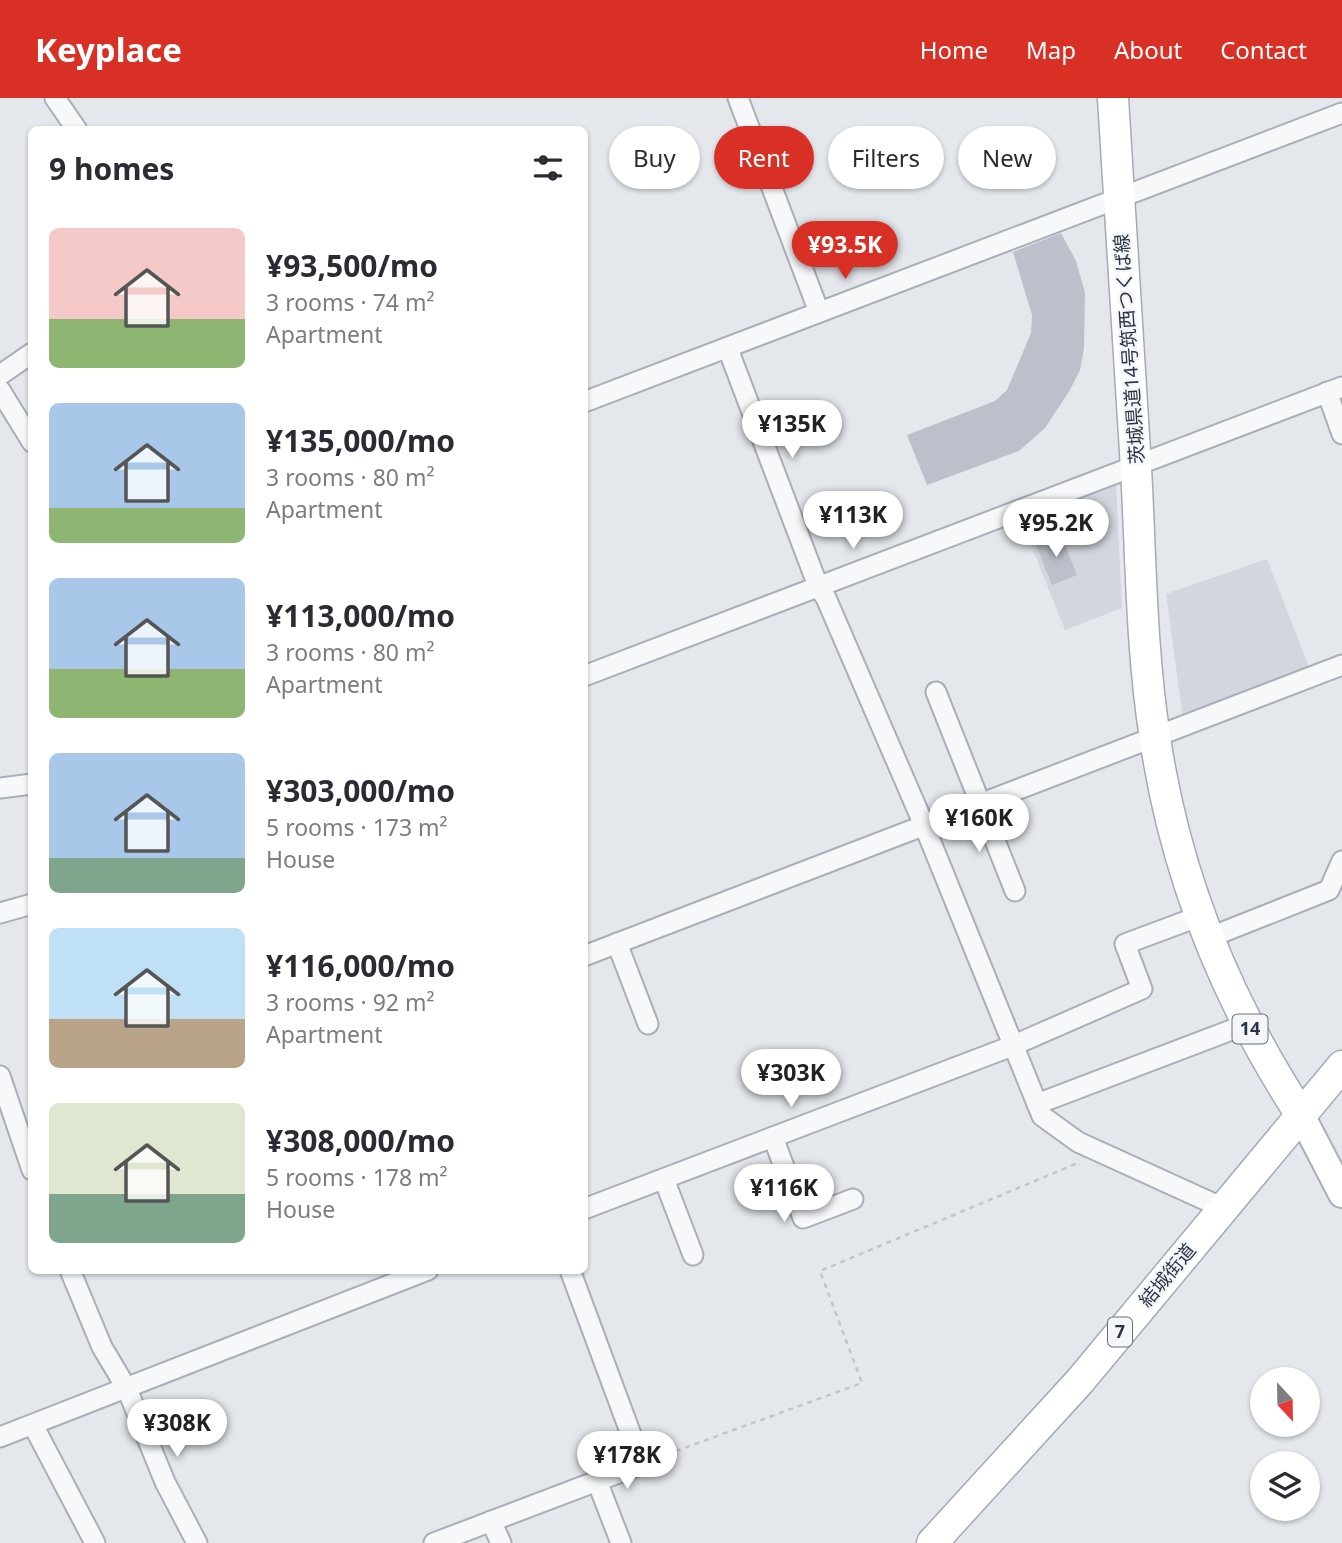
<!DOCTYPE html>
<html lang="en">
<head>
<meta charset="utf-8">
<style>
	:root { --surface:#fff; --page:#f2f2f3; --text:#2b2b33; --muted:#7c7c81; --accent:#d93025 }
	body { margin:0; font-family:"Noto Sans","Noto Sans JP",sans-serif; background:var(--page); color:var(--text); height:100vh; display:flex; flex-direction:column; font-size:26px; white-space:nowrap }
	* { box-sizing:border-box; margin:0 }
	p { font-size:23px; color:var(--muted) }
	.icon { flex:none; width:38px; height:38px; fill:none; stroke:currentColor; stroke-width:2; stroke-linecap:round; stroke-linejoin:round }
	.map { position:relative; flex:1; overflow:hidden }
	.drawer { position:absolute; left:28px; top:28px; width:560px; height:1148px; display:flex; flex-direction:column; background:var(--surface); border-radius:10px; box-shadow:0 2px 5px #0004 }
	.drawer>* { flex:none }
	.banner { position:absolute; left:609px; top:28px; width:626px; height:63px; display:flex; gap:14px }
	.needle { width:46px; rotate:158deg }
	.buttons { position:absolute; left:1250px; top:1269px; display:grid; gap:14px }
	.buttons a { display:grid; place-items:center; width:70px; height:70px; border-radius:50%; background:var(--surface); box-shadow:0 2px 5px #0004; font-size:35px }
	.price { position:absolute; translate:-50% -60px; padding:0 16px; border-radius:24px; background:#fff; color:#222; font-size:23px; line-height:46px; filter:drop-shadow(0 2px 4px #0008) }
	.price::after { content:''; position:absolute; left:50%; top:42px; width:21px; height:16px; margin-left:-10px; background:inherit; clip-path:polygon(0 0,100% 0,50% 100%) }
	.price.active { background:var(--accent); color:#fff }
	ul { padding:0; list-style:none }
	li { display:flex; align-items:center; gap:21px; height:175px; padding:0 21px }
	li span { display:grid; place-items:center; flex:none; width:196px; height:140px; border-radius:10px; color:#555 }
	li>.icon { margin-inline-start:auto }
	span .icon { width:84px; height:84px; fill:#fffc; stroke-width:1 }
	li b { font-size:30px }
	h2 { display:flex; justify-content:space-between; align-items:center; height:84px; padding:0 21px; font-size:30px }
	.chip { padding:0 24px; border-radius:32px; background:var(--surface); box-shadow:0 2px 5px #0004; font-size:24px; line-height:63px }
	.chip.active { background:var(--accent); color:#fff }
	header { display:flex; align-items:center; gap:42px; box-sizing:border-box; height:98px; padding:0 35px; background:var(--accent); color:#fff }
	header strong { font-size:33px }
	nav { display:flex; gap:38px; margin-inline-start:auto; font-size:24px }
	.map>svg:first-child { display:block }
</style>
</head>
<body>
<header>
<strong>Keyplace</strong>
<nav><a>Home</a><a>Map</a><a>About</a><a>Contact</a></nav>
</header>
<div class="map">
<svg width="1342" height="1445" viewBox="0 0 1342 1445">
	<rect width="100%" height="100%" fill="#e4e7ec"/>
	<g fill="#d2d6de">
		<polygon points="1116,387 1122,510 1065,532 1021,422"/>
		<polygon points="1267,461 1309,569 1183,620 1166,496"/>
	</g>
	<g fill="#bbc0ca">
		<polygon points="1061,135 1076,163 1085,195 1084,250 1080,272 1070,292 1045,330 1019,353 927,387 907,337 995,303 1007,292 1031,235 1032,217 1013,154"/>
		<polygon points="1060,435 1077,477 1052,487 1035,445"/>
	</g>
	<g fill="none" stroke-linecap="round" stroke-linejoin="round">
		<g stroke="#a9aeb7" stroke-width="23">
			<g id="minor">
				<polyline points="55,0 77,32"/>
				<polyline points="738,0 819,214"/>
				<polyline points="728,251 818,488 826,500 924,727 1042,1018 1078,1044 1223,1110"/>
				<polyline points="0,277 32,255"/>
				<polyline points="0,292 32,344"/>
				<polyline points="1327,294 1342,336"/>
				<polyline points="584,304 1342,15"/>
				<polyline points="584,578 1342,289"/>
				<polyline points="936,594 1015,793"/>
				<polyline points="0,690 32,686"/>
				<polyline points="0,815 32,806"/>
				<polyline points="1208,840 1329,792 1342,763"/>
				<polyline points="617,845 648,926"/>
				<polyline points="584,858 1342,567"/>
				<polyline points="0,978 32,1072"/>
				<polyline points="1037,1006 1247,926"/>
				<polyline points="773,1039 803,1120 853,1101"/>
				<polyline points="664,1081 693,1157"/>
				<polyline points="584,1111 1012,948 1142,891 1125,846 1200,818"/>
				<polyline points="70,1172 102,1249 127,1291 165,1384 197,1445"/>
				<polyline points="33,1327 95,1445"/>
				<polyline points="0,1339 428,1172"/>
				<polyline points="597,1383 621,1445"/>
				<polyline points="491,1423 501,1445"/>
				<polyline points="434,1445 642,1366 570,1172"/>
			</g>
		</g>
		<g stroke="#a9aeb7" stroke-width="30">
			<polyline id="secondary" points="1301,1017 1342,1096"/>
		</g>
		<g stroke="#a3abb8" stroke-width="33">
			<g id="primary">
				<path d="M1113,0C1120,123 1129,247 1136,370C1141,460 1141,551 1155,640C1175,776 1226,902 1301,1017"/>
				<polyline points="932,1445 1080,1283 1342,968"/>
			</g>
		</g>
		<polyline stroke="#c2c5cb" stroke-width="2.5" stroke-dasharray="5 5" stroke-linecap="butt" points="657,1360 862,1285 820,1173 1080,1064"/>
		<use href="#minor" stroke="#f7f8fa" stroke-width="19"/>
		<use href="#secondary" stroke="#fff" stroke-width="26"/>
		<use href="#primary" stroke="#fff" stroke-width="30"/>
	</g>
	<g text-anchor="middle" stroke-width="5" stroke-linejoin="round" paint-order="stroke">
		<g fill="#f4f6f9" stroke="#676e7b" stroke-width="2">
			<rect x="1232.5" y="916.5" width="35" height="29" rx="5"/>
			<rect x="1108" y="1219.5" width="24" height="29" rx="5"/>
		</g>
		<g font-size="18" font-weight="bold" fill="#2b3445">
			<text x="1250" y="937">14</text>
			<text x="1120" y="1240">7</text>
		</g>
		<g font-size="19" fill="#2b3445" stroke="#f4f6f9">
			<text transform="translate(1129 251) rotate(-94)" y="7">茨城県道14号筑西つくば線</text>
			<text transform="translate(1167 1177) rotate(-50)" y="7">結城街道</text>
		</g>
	</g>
</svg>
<div class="buttons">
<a><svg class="needle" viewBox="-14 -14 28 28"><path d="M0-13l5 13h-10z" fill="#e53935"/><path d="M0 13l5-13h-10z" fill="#7c7c81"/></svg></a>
<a><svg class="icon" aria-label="layers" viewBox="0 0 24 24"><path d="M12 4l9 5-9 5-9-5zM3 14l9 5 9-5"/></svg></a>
</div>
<b class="price active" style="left:845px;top:183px">¥93.5K</b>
<b class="price" style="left:792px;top:362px">¥135K</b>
<b class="price" style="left:853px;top:453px">¥113K</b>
<b class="price" style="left:1056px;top:461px">¥95.2K</b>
<b class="price" style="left:979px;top:756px">¥160K</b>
<b class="price" style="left:791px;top:1011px">¥303K</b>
<b class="price" style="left:784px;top:1126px">¥116K</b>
<b class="price" style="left:177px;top:1361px">¥308K</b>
<b class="price" style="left:627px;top:1393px">¥178K</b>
<div class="banner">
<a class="chip">Buy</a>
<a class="chip active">Rent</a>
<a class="chip">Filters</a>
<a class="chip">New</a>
</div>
<section class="drawer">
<h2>9 homes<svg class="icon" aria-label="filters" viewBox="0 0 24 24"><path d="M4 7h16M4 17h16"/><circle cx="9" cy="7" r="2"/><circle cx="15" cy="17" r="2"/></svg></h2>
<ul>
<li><span style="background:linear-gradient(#f6c9c9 65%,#8fb573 0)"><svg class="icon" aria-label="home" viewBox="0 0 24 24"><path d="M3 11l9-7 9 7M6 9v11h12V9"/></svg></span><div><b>¥93,500/mo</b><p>3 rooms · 74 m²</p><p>Apartment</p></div></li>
<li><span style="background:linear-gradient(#a9c7e8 75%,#8fb573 0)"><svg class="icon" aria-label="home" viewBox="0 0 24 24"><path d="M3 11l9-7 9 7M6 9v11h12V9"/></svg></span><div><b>¥135,000/mo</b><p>3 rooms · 80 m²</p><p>Apartment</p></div></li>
<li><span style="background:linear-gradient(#a9c7e8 65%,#8fb573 0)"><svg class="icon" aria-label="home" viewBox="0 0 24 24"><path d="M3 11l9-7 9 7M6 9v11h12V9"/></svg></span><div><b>¥113,000/mo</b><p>3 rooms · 80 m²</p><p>Apartment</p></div></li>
<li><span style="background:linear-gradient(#a9c7e8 75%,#7fa58c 0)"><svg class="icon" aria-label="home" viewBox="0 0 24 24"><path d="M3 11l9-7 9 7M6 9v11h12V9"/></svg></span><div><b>¥303,000/mo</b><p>5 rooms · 173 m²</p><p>House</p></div></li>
<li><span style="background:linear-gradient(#bfe0f5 65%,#b9a48a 0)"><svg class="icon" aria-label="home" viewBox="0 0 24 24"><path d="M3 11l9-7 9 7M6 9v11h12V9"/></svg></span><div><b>¥116,000/mo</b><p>3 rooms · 92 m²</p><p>Apartment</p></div></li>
<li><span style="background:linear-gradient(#dfe7d0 65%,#7fa58c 0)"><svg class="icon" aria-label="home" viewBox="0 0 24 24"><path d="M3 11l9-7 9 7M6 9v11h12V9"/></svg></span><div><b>¥308,000/mo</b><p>5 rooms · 178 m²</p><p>House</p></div></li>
</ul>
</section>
</div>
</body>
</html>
